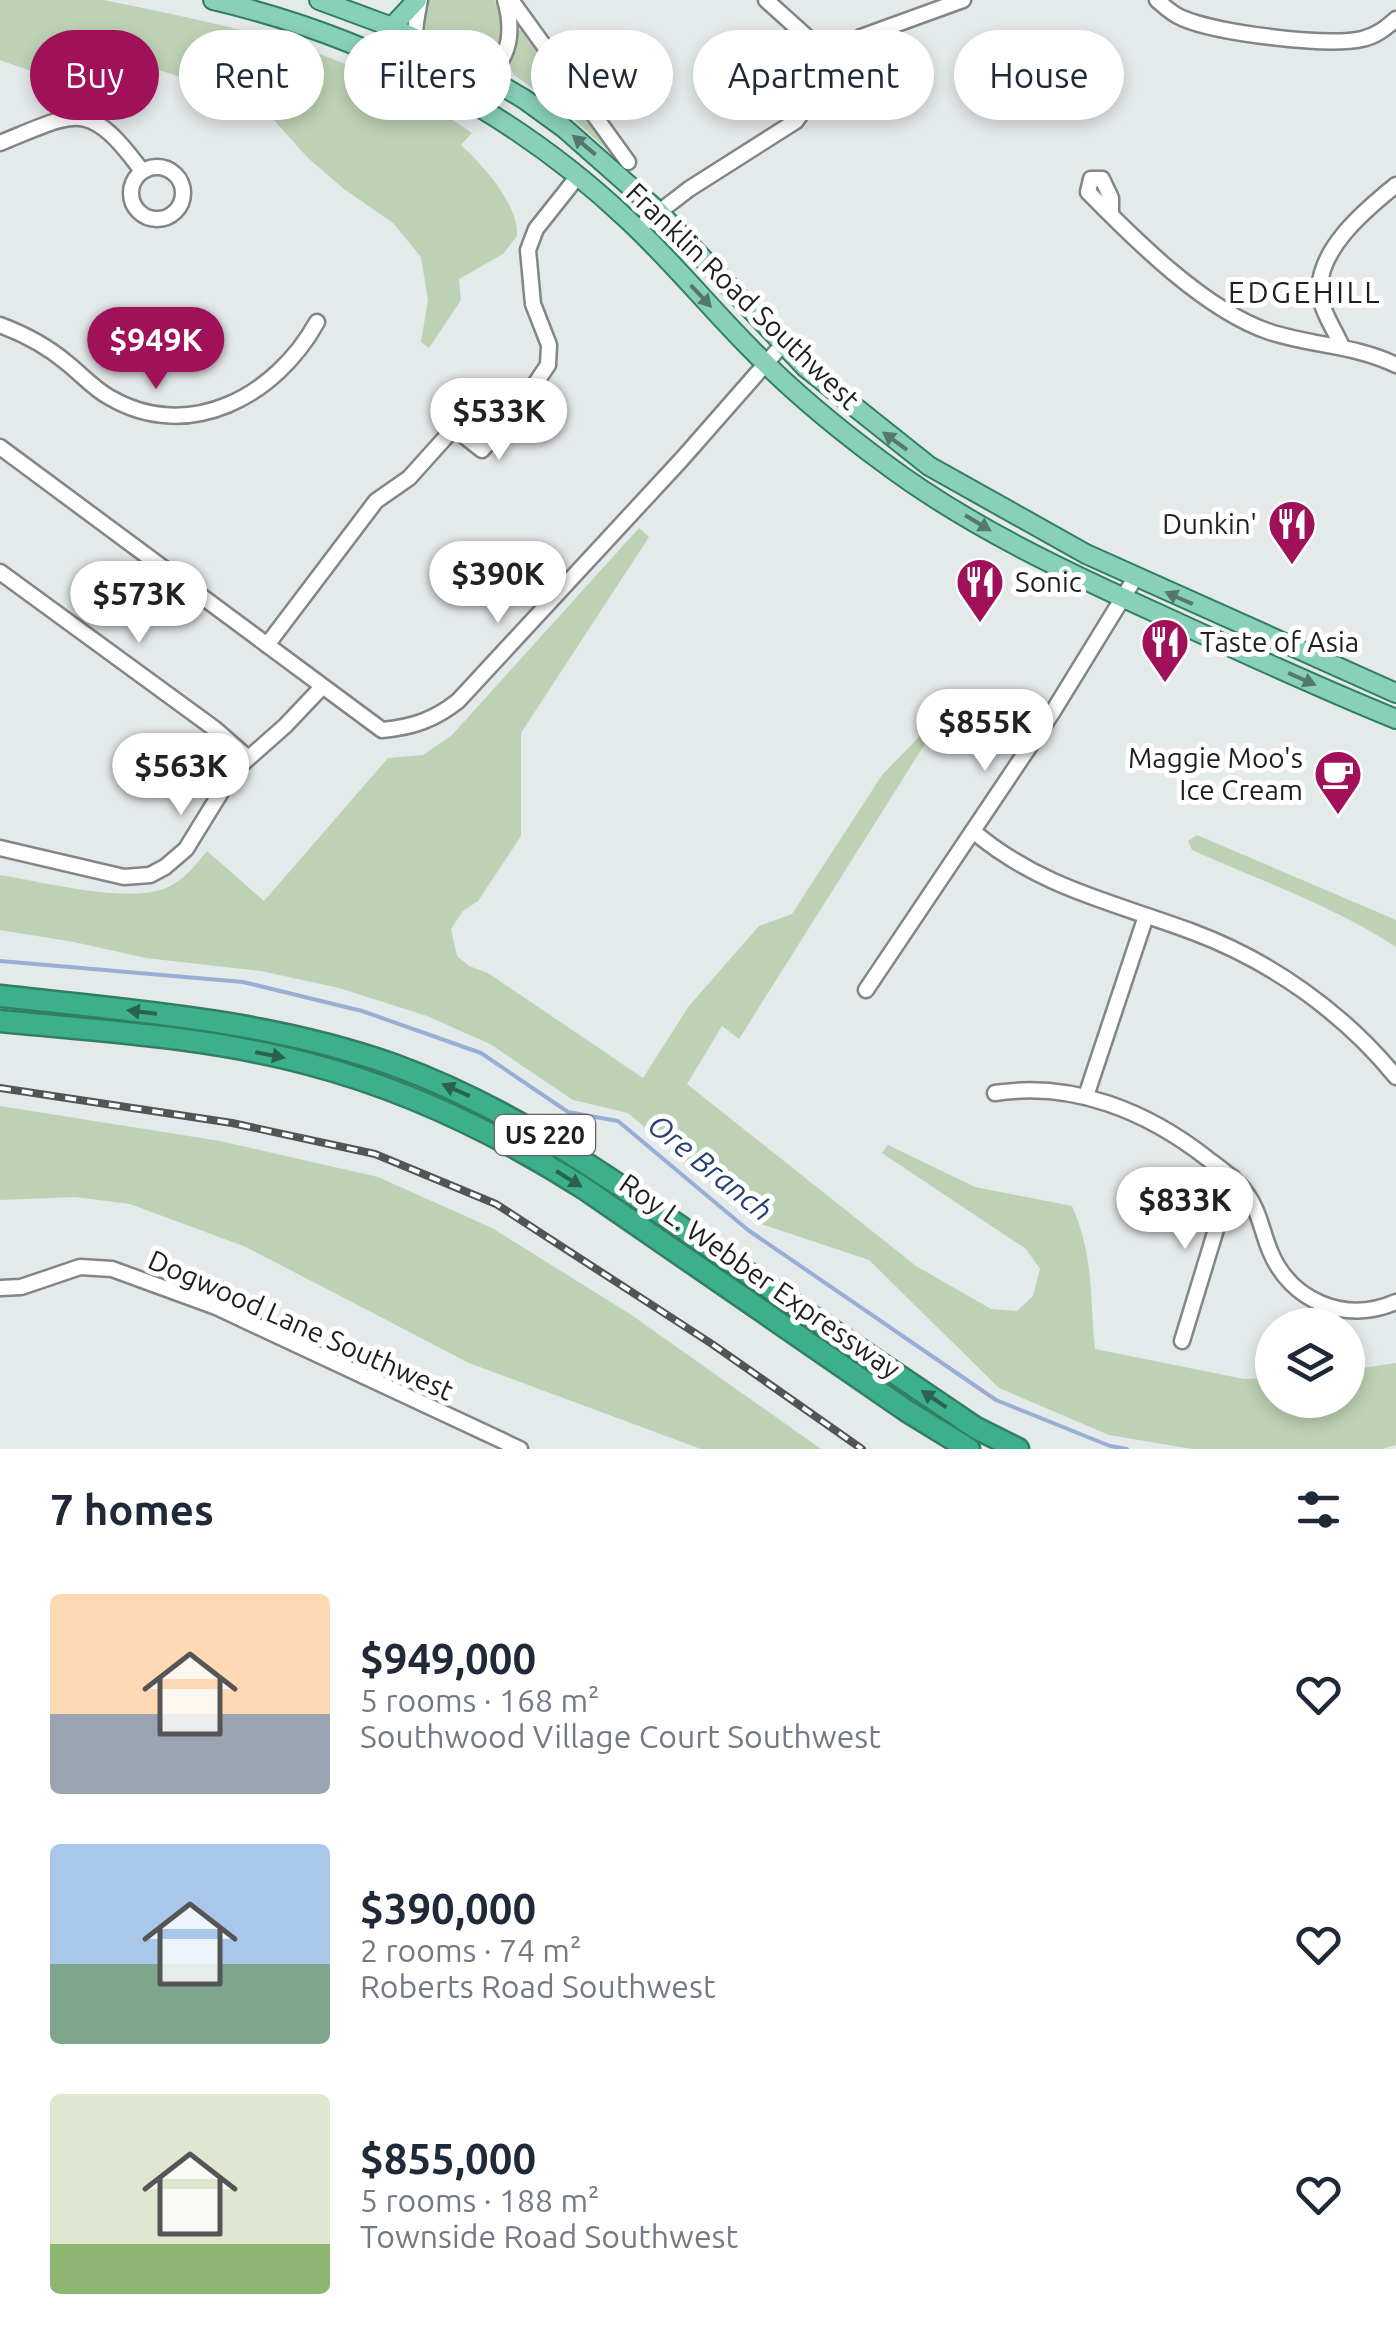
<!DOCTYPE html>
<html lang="en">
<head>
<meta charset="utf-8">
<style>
	:root { --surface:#fff; --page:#f6f6f7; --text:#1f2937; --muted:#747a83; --accent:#a0115a }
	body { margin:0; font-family:Ubuntu,sans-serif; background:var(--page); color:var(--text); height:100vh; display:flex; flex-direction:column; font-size:38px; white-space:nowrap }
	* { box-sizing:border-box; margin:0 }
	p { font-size:32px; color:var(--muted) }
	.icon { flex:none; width:55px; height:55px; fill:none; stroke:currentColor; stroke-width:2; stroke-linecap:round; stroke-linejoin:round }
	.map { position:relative; height:1449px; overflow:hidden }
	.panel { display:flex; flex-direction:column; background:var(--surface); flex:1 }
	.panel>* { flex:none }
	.hud { position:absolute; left:30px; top:30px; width:1338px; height:90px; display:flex; gap:20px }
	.tools { position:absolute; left:1255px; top:1308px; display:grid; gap:20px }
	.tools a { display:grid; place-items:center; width:110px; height:110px; border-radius:50%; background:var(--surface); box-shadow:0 5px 15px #0003; font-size:50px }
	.price { position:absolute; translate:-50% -85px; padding:0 22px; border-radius:35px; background:#fff; color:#222; font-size:32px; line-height:65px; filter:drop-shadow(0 2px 5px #0008) }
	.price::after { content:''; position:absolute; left:50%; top:60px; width:30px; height:22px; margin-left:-15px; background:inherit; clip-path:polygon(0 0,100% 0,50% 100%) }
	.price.on { background:var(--accent); color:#fff }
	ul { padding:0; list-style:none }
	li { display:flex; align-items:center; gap:30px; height:250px; padding:0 50px }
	li span { display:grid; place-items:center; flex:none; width:280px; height:200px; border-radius:10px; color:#555 }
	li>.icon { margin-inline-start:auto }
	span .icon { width:120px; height:120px; fill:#fffc; stroke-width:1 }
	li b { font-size:42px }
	h2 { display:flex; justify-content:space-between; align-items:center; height:120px; padding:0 50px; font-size:42px }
	.chip { padding:0 35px; border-radius:45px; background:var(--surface); box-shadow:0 5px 15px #0003; font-size:35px; line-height:90px }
	.chip.on { background:var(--accent); color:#fff }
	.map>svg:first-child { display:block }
</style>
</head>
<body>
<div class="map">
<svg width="1396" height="1449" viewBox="0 0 1396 1449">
	<rect width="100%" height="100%" fill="#e4e9e9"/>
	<g fill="#bdd2b4">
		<path d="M0,0H104L123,4C255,31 359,54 472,133L461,145C483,165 519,205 517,236L503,254L459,279L461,300L429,348L421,342L428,300L421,257L393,223L344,189L308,158L273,119L239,96L162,71L113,69L63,74L31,71L0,60Z"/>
		<path d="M428,0H494C507,31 507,39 489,68L420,32Z"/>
		<polygon points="520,30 526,32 551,66 557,80 554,86 557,98 568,103 577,99 623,165 575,120 513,74 508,60 516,31"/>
		<path d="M639,528L649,537L521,733V836L478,901L463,911L451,929L457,956L469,966L488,973L643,1078L689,1006L759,926L792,914L882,775L921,735L928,739L739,1039L722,1026L687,1084L916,1266L991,1309L1017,1311L1033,1296L1040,1269L1026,1249L882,1153L888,1145L975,1187L1072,1206C1095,1259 1089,1295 1095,1349L1244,1379L1272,1378V1400H1348V1370L1396,1363V1445L1383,1449H1192L1109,1435L999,1388L869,1260L755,1222L628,1113L573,1100L490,1044L427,1016L339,988L261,971L146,958L74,942L0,930V875C44,882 126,904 166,888C183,881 196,865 207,851L264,901L388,758L423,755L452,735Z"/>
		<path d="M1197,835L1396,920V947C1332,905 1261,881 1192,850L1188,841Z"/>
		<polygon points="0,1106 220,1141 378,1177 492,1228 630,1314 821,1449 701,1449 469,1363 246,1247 130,1204 75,1197 0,1200"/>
	</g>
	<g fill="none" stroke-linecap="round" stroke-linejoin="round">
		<polyline stroke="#99aed4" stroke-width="4" points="0,961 243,982 362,1011 481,1053 568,1112 618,1121 748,1230 996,1400 1110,1446 1127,1449"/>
		<g stroke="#818686" stroke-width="19">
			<g id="minor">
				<path d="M420,0C413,36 410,52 436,82C493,91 521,54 505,0"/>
				<polyline points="511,0 628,162"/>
				<polyline points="766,0 836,63"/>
				<path d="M1157,0C1165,7 1172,14 1182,18C1216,33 1327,47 1362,39C1376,36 1386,28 1396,19"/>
				<path d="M0,143C77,112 88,98 142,171"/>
				<circle cx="157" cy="193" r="26"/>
				<path d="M1111,214V198L1102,179H1091L1088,192C1135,240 1206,311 1270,332C1312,346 1356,345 1396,365"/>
				<polyline points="637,229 689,189 796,121 849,46 861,37 963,0"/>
				<path d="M0,325C24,334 47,346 67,363C81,374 93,388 109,397C189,444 276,396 317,322"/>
				<path d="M1342,347C1335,330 1323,314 1320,297C1314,252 1365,210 1396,185"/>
				<path d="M0,447L382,730C413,727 434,720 458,701L682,459L782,345"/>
				<polyline points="0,572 215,729 247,757"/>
				<polyline points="267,645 376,501 409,478 454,428 482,450 520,406 548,365 549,345 533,304 528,250 536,229 578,176"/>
				<path d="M973,831C1040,888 1113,902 1193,932C1271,961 1344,1013 1396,1077"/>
				<polyline points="0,848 124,877 150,875 165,867 186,849 234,771 285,726 322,687"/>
				<polyline points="866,990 1052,713 1135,578"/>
				<path d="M995,1093C1073,1081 1147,1111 1208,1159C1220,1168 1233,1177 1243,1189C1259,1208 1261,1229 1270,1251C1291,1302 1346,1324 1396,1302"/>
				<polyline points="1086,1096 1146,916"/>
				<polyline points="0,1288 21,1287 80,1267 112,1269 216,1307 520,1449"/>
				<polyline points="1182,1341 1232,1177"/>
			</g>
		</g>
		<g stroke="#317e65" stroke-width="22">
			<g id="major">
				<path d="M213,0C368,36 512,110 628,220C672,261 710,308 753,351C793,392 838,429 884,463C968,526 1066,572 1161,615C1239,651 1317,687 1396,719"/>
				<polyline points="319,0 392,27 446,53 524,99 564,128 658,211 806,368 929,466 1086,554 1396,693"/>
				<polyline points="392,27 417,0"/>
			</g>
		</g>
		<g stroke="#317e65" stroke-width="25">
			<g id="highway">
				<path d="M0,996C133,1011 267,1020 394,1065C509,1107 601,1172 701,1241C793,1304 884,1366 976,1428L1018,1449"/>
				<path d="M0,1021C102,1031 209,1037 309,1064C409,1090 499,1134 585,1189L907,1411L969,1449"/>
			</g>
		</g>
		<use href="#minor" stroke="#fff" stroke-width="14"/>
		<use href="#major" stroke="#89d0b9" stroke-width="18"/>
		<use href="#highway" stroke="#3bb08a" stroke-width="20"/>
		<g stroke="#525555" stroke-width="8">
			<polyline id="rail" points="0,1088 232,1123 375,1154 496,1204 712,1344 862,1449"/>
		</g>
		<use href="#rail" stroke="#fff" stroke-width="4" stroke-dasharray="11" stroke-linecap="butt"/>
	</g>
	<defs><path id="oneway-solid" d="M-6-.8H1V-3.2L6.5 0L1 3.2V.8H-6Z" transform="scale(2.5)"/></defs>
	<g fill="#54786c">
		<use href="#oneway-solid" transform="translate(584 145) rotate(-140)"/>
		<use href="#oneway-solid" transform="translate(701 296) rotate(47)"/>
		<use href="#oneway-solid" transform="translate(895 441) rotate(-144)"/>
		<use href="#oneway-solid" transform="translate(978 523) rotate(31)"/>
		<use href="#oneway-solid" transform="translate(1179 598) rotate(-156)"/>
		<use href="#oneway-solid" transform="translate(1302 679) rotate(24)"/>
	</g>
	<g fill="#2b6150">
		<use href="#oneway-solid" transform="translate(142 1012) rotate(-173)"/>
		<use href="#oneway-solid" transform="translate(270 1055) rotate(11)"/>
		<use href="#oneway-solid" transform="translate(456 1090) rotate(-156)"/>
		<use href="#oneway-solid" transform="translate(569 1179) rotate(32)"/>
		<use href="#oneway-solid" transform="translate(934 1399) rotate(-146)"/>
	</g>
	<defs>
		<g id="restaurant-pin" transform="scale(2.5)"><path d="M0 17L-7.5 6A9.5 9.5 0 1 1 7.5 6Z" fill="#a0115a" stroke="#fff"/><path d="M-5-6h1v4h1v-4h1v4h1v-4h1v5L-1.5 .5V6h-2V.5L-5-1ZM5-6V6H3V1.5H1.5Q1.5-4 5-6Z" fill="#fff"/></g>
		<g id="cafe-pin" transform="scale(2.5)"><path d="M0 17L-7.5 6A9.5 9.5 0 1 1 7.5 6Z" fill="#a0115a" stroke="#fff"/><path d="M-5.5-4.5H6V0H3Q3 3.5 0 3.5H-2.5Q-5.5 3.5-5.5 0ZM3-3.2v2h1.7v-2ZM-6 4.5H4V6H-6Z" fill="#fff"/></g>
	</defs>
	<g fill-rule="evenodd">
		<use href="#restaurant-pin" x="1292" y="524"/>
		<use href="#restaurant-pin" x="980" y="582"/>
		<use href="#restaurant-pin" x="1165" y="642"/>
		<use href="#cafe-pin" x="1338" y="774"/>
	</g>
	<g text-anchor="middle" stroke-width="10" stroke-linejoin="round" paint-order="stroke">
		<rect fill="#fff" stroke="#626363" stroke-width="2.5" x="495" y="1115" width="100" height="40" rx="8"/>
		<g font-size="25" font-weight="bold" fill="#1e2020">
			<text x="545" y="1144">US 220</text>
		</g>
		<g font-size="28" fill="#1e2020" stroke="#fff">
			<text transform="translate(743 296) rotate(44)" y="10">Franklin Road Southwest</text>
			<text transform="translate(760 1276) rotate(35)" y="10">Roy L. Webber Expressway</text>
			<text transform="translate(301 1325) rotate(24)" y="10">Dogwood Lane Southwest</text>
		</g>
		<g font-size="28" fill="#1e2020" stroke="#fff" text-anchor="end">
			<text x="1257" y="534">Dunkin'</text>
			<text x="1015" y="592" text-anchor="start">Sonic</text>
			<text x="1200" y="652" text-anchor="start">Taste of Asia</text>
			<text x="1303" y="768">Maggie Moo's<tspan x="1303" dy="32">Ice Cream</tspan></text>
		</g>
		<g font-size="30" letter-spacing="2.5" fill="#1e2020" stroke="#fff">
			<text x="1305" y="303">EDGEHILL</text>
		</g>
		<g font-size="30" font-style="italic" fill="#274072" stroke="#fff">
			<text transform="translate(710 1168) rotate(39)" y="10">Ore Branch</text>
		</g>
	</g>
</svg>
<div class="tools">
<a><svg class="icon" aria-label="layers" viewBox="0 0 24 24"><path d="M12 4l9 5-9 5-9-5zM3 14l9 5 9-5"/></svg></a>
</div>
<b class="price on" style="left:156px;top:392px">$949K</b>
<b class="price" style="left:499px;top:463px">$533K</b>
<b class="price" style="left:498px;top:626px">$390K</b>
<b class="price" style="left:139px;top:646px">$573K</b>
<b class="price" style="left:985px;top:774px">$855K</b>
<b class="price" style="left:181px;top:818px">$563K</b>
<b class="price" style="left:1185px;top:1252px">$833K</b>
<div class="hud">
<a class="chip on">Buy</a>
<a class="chip">Rent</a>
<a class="chip">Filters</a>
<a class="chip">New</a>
<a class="chip">Apartment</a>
<a class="chip">House</a>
</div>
</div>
<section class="panel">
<h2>7 homes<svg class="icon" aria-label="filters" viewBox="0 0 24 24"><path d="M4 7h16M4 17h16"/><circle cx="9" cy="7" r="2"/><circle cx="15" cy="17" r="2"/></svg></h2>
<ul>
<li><span style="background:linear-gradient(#ffd9b3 60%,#9aa5b1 0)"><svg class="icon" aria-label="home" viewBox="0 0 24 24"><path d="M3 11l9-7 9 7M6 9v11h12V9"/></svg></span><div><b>$949,000</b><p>5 rooms · 168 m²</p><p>Southwood Village Court Southwest</p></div><svg class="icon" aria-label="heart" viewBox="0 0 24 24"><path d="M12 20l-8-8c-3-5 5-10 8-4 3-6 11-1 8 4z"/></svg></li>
<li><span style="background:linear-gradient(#a9c7e8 60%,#7fa58c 0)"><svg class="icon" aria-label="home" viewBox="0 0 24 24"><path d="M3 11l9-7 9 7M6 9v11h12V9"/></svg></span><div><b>$390,000</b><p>2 rooms · 74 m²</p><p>Roberts Road Southwest</p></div><svg class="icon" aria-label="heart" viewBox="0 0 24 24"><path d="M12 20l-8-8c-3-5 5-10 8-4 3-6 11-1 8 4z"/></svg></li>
<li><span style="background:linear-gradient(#dfe7d0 75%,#8fb573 0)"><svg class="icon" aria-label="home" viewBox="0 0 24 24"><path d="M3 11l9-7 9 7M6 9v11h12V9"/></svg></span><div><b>$855,000</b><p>5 rooms · 188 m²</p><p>Townside Road Southwest</p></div><svg class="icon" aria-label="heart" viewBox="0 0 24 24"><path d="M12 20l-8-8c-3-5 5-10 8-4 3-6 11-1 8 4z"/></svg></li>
</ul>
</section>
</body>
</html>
